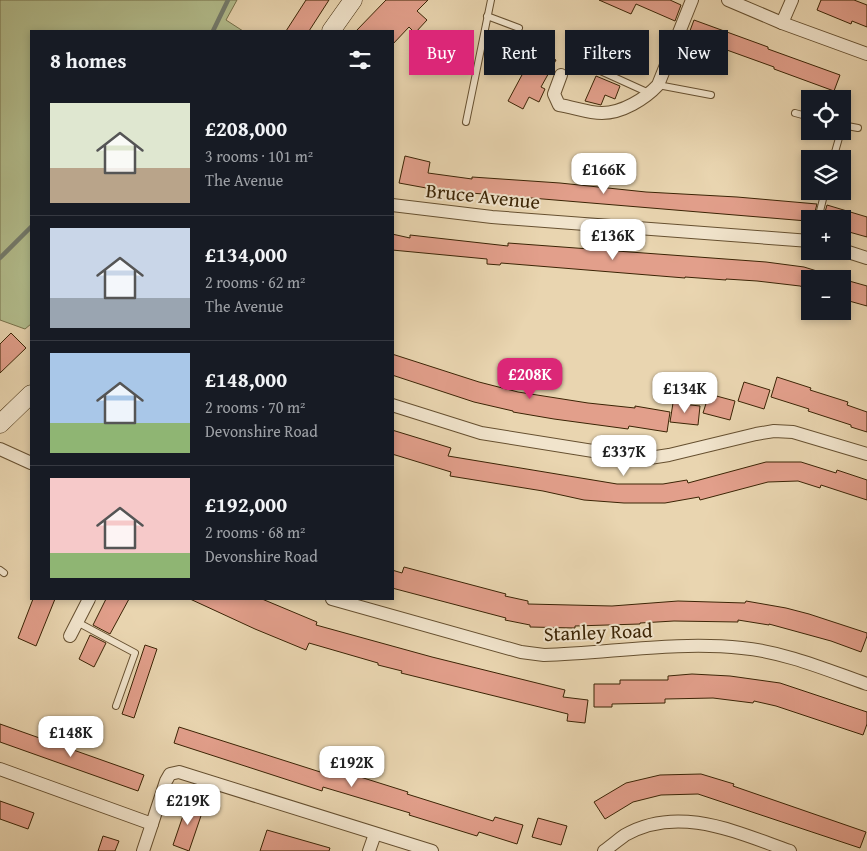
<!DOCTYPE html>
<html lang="en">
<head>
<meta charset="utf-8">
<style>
	:root { --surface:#171b24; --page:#242831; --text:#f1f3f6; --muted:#9ea1a6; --line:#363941; --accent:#db2777 }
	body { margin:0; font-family:"Gentium Book Plus",serif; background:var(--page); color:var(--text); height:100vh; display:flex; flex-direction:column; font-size:19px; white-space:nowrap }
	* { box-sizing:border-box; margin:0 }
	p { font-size:16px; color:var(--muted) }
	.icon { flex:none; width:28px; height:28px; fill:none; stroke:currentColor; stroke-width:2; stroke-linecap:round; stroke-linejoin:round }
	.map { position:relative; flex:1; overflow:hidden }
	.details { position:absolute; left:30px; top:30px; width:364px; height:570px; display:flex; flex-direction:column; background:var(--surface); border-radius:0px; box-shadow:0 2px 8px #0003 }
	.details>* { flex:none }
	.banner { position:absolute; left:409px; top:30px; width:382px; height:45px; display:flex; gap:10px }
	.controls { position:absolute; left:801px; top:90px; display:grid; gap:10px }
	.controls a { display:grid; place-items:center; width:50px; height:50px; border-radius:0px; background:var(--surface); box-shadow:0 2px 8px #0003; font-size:25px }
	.price { position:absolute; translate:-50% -42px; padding:0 11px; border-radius:10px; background:#fff; color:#222; font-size:16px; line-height:32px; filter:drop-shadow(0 1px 2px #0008) }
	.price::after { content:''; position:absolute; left:50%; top:30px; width:15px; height:11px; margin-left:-8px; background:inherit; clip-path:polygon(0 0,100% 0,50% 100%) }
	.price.active { background:var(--accent); color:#fff }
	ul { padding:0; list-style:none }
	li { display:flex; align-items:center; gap:15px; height:125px; padding:0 20px }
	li+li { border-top:1px solid var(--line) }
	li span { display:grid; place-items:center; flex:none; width:140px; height:100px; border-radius:0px; color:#555 }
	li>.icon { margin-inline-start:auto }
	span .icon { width:60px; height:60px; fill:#fffc; stroke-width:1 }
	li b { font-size:21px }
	h2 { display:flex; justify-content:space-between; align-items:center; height:60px; padding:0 20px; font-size:21px }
	.chip { padding:0 18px; border-radius:0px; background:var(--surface); box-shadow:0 2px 8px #0003; font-size:18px; line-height:45px }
	.chip.active { background:var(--accent); color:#fff }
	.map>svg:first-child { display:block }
</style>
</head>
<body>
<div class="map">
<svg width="867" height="851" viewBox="0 0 867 851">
	<rect width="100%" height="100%" fill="#e9d5b0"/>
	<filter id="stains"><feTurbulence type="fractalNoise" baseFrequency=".004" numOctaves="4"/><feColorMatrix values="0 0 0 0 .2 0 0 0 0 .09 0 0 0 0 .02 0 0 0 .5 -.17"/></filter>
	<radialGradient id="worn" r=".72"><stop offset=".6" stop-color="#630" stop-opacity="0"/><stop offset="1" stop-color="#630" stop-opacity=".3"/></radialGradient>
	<polygon fill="#b3be8e" stroke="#77714a" points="0,0 237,0 226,20 243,31 31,31 31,324 25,329 0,320"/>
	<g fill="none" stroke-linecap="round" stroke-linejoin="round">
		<g stroke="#737c6e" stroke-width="4.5">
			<polyline points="213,31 228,0"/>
			<polyline points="0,258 31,227"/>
		</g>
	</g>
	<g fill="#e29f8b" stroke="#3b2405">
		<polygon points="306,0 329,0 309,31 286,31"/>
		<polygon points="386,0 428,0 417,11 427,20 415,33 409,27 392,45 392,31 356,31"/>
		<polygon points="599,0 670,0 681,5 675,21 636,4 631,14"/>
		<polygon points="821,0 854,0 867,5 867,27 852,21 851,24 817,10"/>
		<polygon points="694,20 768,47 768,49 840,75 834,91 774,69 774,67 688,36"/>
		<polygon points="532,47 556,60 541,87 545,89 539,102 529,97 523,109 508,101 523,73 519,71"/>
		<polygon points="596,76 620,86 615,99 605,95 601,105 585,101"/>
		<polygon points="405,156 430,162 428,173 472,179 472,177 560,183 646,192 737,197 817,204 813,219 807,219 807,221 459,192 459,194 399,183"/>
		<polygon points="827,205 867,217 867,237 842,230 842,219 823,219"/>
		<polygon points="392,234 410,238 410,235 508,246 508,243 766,262 804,267 833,276 833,279 810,279 810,290 800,286 757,281 726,279 726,280 685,277 685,278 501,263 500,265 487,264 487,259 392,250"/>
		<polygon points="842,279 867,286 867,306 842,299"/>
		<polygon points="11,333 26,348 0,373 0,344"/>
		<polygon points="392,354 479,382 518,392 588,403 635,408 635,406 670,412 667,432 629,426 628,429 554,419 513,412 513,411 474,402 392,375"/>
		<polygon points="777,377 811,388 810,390 848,402 847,405 867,412 867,432 851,427 851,425 808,411 809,409 771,397"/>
		<polygon points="744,382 770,390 764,409 738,401"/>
		<polygon points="709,394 735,401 730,420 703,413"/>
		<polygon points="673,403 700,406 698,425 670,422"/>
		<polygon points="392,430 451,448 448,456 617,484 663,484 687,480 688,483 766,462 801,462 836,473 837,470 867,480 867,500 821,485 820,488 798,481 768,482 700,500 699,497 665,503 624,503 584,500 543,491 450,476 451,472 392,454"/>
		<polygon points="404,567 506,594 505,596 528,601 528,604 612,606 678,601 745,603 746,601 786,608 809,614 867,633 867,636 861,652 831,641 769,624 769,625 738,620 738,622 674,621 640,623 640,624 575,626 575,628 530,627 530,625 505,620 506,618 392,588 392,570 402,573"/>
		<polygon points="33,599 55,599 36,646 18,638"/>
		<polygon points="106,599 129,599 110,634 93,625"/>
		<polygon points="190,599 262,599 317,622 316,625 432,657 565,690 563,697 588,700 585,723 567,721 568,714 401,673 402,671 378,665 378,663 309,643 306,650 255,629"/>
		<polygon points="90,635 106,643 94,667 79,659"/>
		<polygon points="145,645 157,649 134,718 122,714"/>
		<polygon points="692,674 730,676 780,683 867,712 867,724 863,735 776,706 754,701 753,703 713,698 665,699 665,703 612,704 612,707 594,707 594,684 620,684 620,680 668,680 668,676"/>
		<polygon points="0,724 144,775 138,791 0,742"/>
		<polygon points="179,727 336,777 338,770 408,792 407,794 493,821 495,817 523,825 517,844 479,832 477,836 409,815 410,813 323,787 322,791 174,743"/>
		<polygon points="701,774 734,784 733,786 866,832 860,848 698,794 661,795 633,802 605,819 594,802 626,783 660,775"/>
		<polygon points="0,801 34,813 28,829 0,819"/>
		<polygon points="188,801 204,807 189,851 173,845"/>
		<polygon points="538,818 567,826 561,845 532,837"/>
		<polygon points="267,830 330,848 329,851 260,851"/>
		<polygon points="103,836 119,841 115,851 98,851"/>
	</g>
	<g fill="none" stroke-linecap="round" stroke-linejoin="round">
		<g stroke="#665030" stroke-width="8">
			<g id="lane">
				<polyline points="487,16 519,28"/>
				<polyline points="594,68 649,93"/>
				<polyline points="658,85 711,95"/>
				<polyline points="795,113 810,117"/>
				<polyline points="466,122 491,0"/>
				<polyline points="842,125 858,128"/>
				<polyline points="833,159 841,131"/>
				<polyline points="818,219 825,191"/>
				<polyline points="0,570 4,573"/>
				<polyline points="77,622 135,653 116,706"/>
			</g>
		</g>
		<g stroke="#665030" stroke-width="14">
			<g id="street">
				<polyline points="728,0 782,23 867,54"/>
				<polyline points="782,23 792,0"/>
				<path d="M561,75L554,94L559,105C573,107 588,113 602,113C622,113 645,99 658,85L692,0"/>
				<polyline points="392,205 492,217 810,241"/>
				<polyline points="842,250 867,258"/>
				<polyline points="392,405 481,433 643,459 669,455 756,434 774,431 793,432 867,454"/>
				<polyline points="0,449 31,463"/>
				<path d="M332,599L521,652L544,655C610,653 677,641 742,648C785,652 827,670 867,684"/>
				<polyline points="70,636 89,599"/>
				<polyline points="0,769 152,824 166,781 170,774 179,772 432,851"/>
				<polyline points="143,851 152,824"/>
				<polyline points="369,851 375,834"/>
				<path d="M604,851C611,846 618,840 625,835C679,804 738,833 790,851"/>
			</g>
		</g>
		<g stroke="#3b2405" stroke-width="19">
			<g id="secondary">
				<polyline points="331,31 353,0"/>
				<polyline points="0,424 31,394"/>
			</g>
		</g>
		<use href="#lane" stroke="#f1e4cc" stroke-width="6"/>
		<use href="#street" stroke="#f1e4cc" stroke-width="12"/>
		<use href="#secondary" stroke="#f1e4cc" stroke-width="18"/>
	</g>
	<g text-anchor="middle" stroke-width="4" stroke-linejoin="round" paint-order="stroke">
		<g font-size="20" fill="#3b2405" stroke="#f1e4cc">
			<text transform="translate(483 196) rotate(6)" y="7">Bruce Avenue</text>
			<text transform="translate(598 632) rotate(-2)" y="7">Stanley Road</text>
		</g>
	</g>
	<rect width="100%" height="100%" filter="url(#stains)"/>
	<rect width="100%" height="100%" fill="url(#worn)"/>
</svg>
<div class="controls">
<a><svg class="icon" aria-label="locate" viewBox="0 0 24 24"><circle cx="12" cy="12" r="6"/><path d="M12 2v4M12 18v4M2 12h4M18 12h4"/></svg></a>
<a><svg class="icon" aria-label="layers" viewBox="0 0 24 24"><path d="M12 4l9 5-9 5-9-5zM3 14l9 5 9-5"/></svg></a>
<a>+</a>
<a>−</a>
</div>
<b class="price" style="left:604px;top:195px">£166K</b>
<b class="price" style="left:613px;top:261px">£136K</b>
<b class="price active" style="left:530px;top:400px">£208K</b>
<b class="price" style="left:685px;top:414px">£134K</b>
<b class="price" style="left:624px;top:477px">£337K</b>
<b class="price" style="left:71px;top:758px">£148K</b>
<b class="price" style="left:352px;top:788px">£192K</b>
<b class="price" style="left:188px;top:826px">£219K</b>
<div class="banner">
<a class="chip active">Buy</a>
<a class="chip">Rent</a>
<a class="chip">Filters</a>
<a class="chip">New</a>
</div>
<section class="details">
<h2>8 homes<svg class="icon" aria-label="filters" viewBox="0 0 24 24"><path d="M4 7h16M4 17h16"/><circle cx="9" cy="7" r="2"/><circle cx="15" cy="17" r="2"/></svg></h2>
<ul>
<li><span style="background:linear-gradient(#dfe7d0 65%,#b9a48a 0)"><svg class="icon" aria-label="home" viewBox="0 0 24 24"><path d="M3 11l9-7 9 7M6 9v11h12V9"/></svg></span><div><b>£208,000</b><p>3 rooms · 101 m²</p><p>The Avenue</p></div></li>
<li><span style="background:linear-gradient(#c9d6e8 70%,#9aa5b1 0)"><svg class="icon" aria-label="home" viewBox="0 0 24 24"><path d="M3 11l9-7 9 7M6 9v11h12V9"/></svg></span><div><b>£134,000</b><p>2 rooms · 62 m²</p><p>The Avenue</p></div></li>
<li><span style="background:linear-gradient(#a9c7e8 70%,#8fb573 0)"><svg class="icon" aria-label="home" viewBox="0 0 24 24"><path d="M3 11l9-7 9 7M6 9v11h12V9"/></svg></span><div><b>£148,000</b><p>2 rooms · 70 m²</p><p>Devonshire Road</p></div></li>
<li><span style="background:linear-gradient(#f6c9c9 75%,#8fb573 0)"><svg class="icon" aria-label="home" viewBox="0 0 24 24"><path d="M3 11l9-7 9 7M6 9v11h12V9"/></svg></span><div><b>£192,000</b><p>2 rooms · 68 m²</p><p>Devonshire Road</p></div></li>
</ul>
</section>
</div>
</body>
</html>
